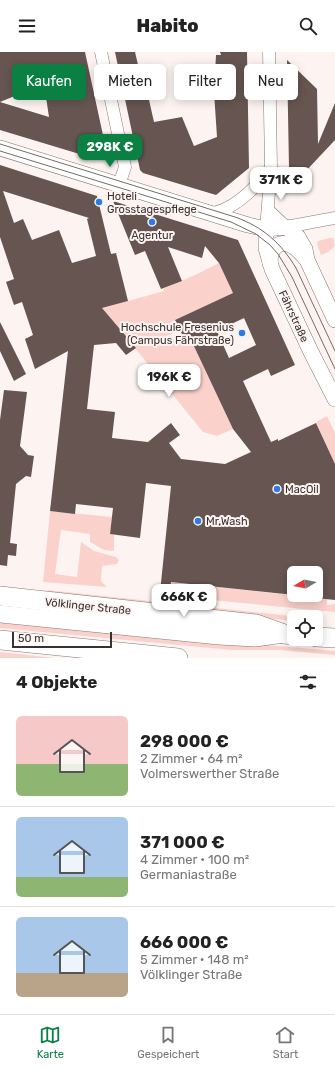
<!DOCTYPE html>
<html lang="de">
<head>
<meta charset="utf-8">
<style>
	:root { --surface:#fff; --page:#f2f2f2; --text:#222; --muted:#767676; --line:#e0e0e0; --accent:#0b8043 }
	body { margin:0; font-family:Rubik,sans-serif; background:var(--page); color:var(--text); height:100vh; display:flex; flex-direction:column; font-size:15px; white-space:nowrap }
	* { box-sizing:border-box; margin:0 }
	p { font-size:13px; color:var(--muted) }
	.icon { flex:none; width:22px; height:22px; fill:none; stroke:currentColor; stroke-width:2; stroke-linecap:round; stroke-linejoin:round }
	.map { position:relative; height:606px; overflow:hidden }
	.drawer { display:flex; flex-direction:column; background:var(--surface); flex:1 }
	.drawer>* { flex:none }
	.guide { position:absolute; left:12px; top:12px; width:311px; height:36px; display:flex; gap:8px }
	.needle { width:26px; rotate:260deg }
	.tools { position:absolute; left:287px; top:514px; display:grid; gap:8px }
	.tools a { display:grid; place-items:center; width:36px; height:36px; border-radius:6px; background:var(--surface); box-shadow:0 2px 10px #0003; font-size:20px }
	.scale { position:absolute; left:12px; bottom:10px; width:100px; box-sizing:border-box; padding-left:4px; border:2px solid #3a3231; border-top:0; font-size:11px; line-height:14px; white-space:nowrap; color:#3a3231; -webkit-text-stroke:3px #fdf4f2; paint-order:stroke }
	.price { position:absolute; translate:-50% -34px; padding:0 9px; border-radius:8px; background:#fff; color:#222; font-size:13px; line-height:26px; filter:drop-shadow(0 1px 2px #0008) }
	.price::after { content:''; position:absolute; left:50%; top:24px; width:12px; height:9px; margin-left:-6px; background:inherit; clip-path:polygon(0 0,100% 0,50% 100%) }
	.price.current { background:var(--accent); color:#fff }
	ul { padding:0; list-style:none }
	li { display:flex; align-items:center; gap:12px; height:100px; padding:0 16px }
	li+li { border-top:1px solid var(--line) }
	li span { display:grid; place-items:center; flex:none; width:112px; height:80px; border-radius:6px; color:#555 }
	li>.icon { margin-inline-start:auto }
	span .icon { width:48px; height:48px; fill:#fffc; stroke-width:1 }
	li b { font-size:17px }
	h2 { display:flex; justify-content:space-between; align-items:center; height:48px; padding:0 16px; font-size:17px }
	.chip { padding:0 14px; border-radius:6px; background:var(--surface); box-shadow:0 2px 10px #0003; font-size:14px; line-height:36px }
	.chip.current { background:var(--accent); color:#fff }
	header { display:flex; justify-content:space-between; align-items:center; height:52px; padding:0 16px; background:var(--surface); font-size:18px; font-weight:800 }
	.tab-bar { display:flex; justify-content:space-around; align-items:center; height:56px; border-top:1px solid var(--line); background:var(--surface); font-size:11px; color:var(--muted) }
	.tab-bar a { display:grid; justify-items:center; gap:2px }
	.tab-bar .current { color:var(--accent) }
	.map>svg:first-child { display:block }
</style>
</head>
<body>
<header><svg class="icon" aria-label="menu" viewBox="0 0 24 24"><path d="M4 6h16M4 12h16M4 18h16"/></svg>Habito<svg class="icon" aria-label="search" viewBox="0 0 24 24"><circle cx="10" cy="10" r="6"/><path d="M15 15l6 6"/></svg></header>
<div class="map">
<svg width="335" height="606" viewBox="0 0 335 606">
	<rect width="100%" height="100%" fill="#fdf4f2"/>
	<g fill="#fad2cb">
		<polygon points="330,186 333,186 335,194 328,200 321,203 317,192 318,189"/>
		<polygon points="219,211 233,241 175,268 180,279 163,285 166,291 182,282 187,292 192,290 233,377 217,384 203,380 114,270 92,259 164,239 163,237 197,222"/>
		<polygon points="327,364 335,381 335,412 316,370"/>
		<polygon points="50,459 112,465 110,482 114,483 114,499 104,498 90,490 90,482 61,478 55,522 77,525 81,490 94,499 116,505 119,508 117,512 102,514 101,529 107,535 43,530"/>
		<polygon points="171,530 327,547 327,553 335,552 335,560 170,544"/>
		<polygon points="47,538 302,565 294,565 294,569 50,544"/>
		<polygon points="0,550 256,592 335,599 335,603 280,598 232,598 0,576"/>
		<polygon points="0,600 55,606 0,606"/>
	</g>
	<g fill="#665551" fill-rule="evenodd">
		<polygon points="0,0 85,0 106,97 96,107 0,78 0,50 49,65 44,32 0,50"/>
		<polygon points="115,0 135,0 143,34 146,33 147,39 154,70 182,65 194,94 217,85 214,40 216,3 221,3 220,0 247,0 249,116 216,143 143,121 140,118"/>
		<polygon points="287,8 317,37 318,92 335,51 335,88 304,121 289,115"/>
		<path d="M0,113L97,144L111,202L116,201L128,249L102,256L136,296L126,303L116,291L94,293L87,357L115,360L112,386L148,390L171,371L180,383L169,391L181,407L225,412L251,400L233,377L192,290L187,292L175,268L233,241L219,211L205,194L202,206L168,195L182,229L161,237L145,199L135,203L113,149L238,188L295,313L271,324L268,317L243,329L271,390L278,387V389L316,371L335,412V548L316,546V521H294V543L171,530L169,551L159,550L171,434L146,431L140,486L110,482L113,456L76,452L75,462L50,459L68,299L35,317L25,287L33,283L22,250L14,253L6,230L14,227L0,185ZM3,139L89,166L87,167L96,204L72,211L59,178L32,188L23,167L14,171ZM244,266L256,293L229,306L217,279Z"/>
		<polygon points="0,270 26,322 14,329 0,299"/>
		<polygon points="4,338 27,340 20,394 28,403 34,404 31,425 26,424 16,432 10,491 17,492 16,504 8,503 7,514 0,513 0,368"/>
	</g>
	<g fill="none" stroke-linecap="round" stroke-linejoin="round">
		<g stroke="#887672" stroke-width="13">
			<g id="minor">
				<polyline points="101,0 125,115 119,133"/>
				<polyline points="268,158 286,175 335,166"/>
				<path d="M213,161C236,156 257,134 271,116"/>
				<polyline points="266,177 271,116 269,0"/>
			</g>
		</g>
		<g stroke="#887672" stroke-width="16">
			<g id="tertiary">
				<polyline points="0,96 248,173 266,177 286,175 298,185 305,197 307,208 335,268"/>
				<polyline points="266,177 266,196 272,217 311,300 335,347"/>
				<path d="M270,211C270,196 279,186 294,195C298,198 302,202 305,206"/>
			</g>
		</g>
		<g stroke="#887672" stroke-width="18">
			<polyline id="secondary" points="0,562 219,584 255,586 284,582"/>
		</g>
		<g stroke="#887672" stroke-width="20">
			<g id="primary">
				<polyline points="0,544 256,572 284,582 294,583"/>
				<polyline points="316,585 335,586"/>
				<polyline points="0,588 178,606"/>
			</g>
		</g>
		<use href="#minor" stroke="#fff" stroke-width="12"/>
		<use href="#tertiary" stroke="#fff" stroke-width="15"/>
		<use href="#secondary" stroke="#fff" stroke-width="17"/>
		<use href="#primary" stroke="#fff" stroke-width="19"/>
		<g stroke="#736b69" stroke-width="1">
			<path d="M0,92L235,165C263,175 281,191 296,216L335,299"/>
			<polyline points="0,99 231,170 256,182 270,193 278,202 292,225 335,317"/>
		</g>
	</g>
	<g fill="#2c7ce7" stroke="#fdf4f2" stroke-width="1.5">
		<circle cx="99" cy="150" r="4"/>
		<circle cx="152" cy="170" r="4"/>
		<circle cx="242" cy="281" r="4"/>
		<circle cx="277" cy="437" r="4"/>
		<circle cx="198" cy="469" r="4"/>
	</g>
	<g text-anchor="middle" stroke-width="4" stroke-linejoin="round" paint-order="stroke">
		<g font-size="11" fill="#3a3231" stroke="#fdf4f2" text-anchor="start">
			<text x="107" y="148">Hoteli<tspan x="107" dy="13">Grosstagespflege</tspan></text>
			<text x="152" y="187" text-anchor="middle">Agentur</text>
			<text x="234" y="279" text-anchor="end">Hochschule Fresenius<tspan x="234" dy="13">(Campus Fährstraße)</tspan></text>
			<text x="285" y="441">MacOil</text>
			<text x="206" y="473">Mr.Wash</text>
		</g>
		<g font-size="11" fill="#3a3231" stroke="#fdf4f2">
			<text transform="translate(294 264) rotate(65)" y="4">Fährstraße</text>
			<text transform="translate(88 554) rotate(6)" y="4">Völklinger Straße</text>
		</g>
	</g>
</svg>
<div class="tools">
<a><svg class="needle" viewBox="-14 -14 28 28"><path d="M0-13l5 13h-10z" fill="#e53935"/><path d="M0 13l5-13h-10z" fill="#767676"/></svg></a>
<a><svg class="icon" aria-label="locate" viewBox="0 0 24 24"><circle cx="12" cy="12" r="6"/><path d="M12 2v4M12 18v4M2 12h4M18 12h4"/></svg></a>
</div>
<div class="scale">50 m</div>
<b class="price current" style="left:110px;top:116px">298K €</b>
<b class="price" style="left:281px;top:149px">371K €</b>
<b class="price" style="left:169px;top:346px">196K €</b>
<b class="price" style="left:184px;top:566px">666K €</b>
<div class="guide">
<a class="chip current">Kaufen</a>
<a class="chip">Mieten</a>
<a class="chip">Filter</a>
<a class="chip">Neu</a>
</div>
</div>
<section class="drawer">
<h2>4 Objekte<svg class="icon" aria-label="filters" viewBox="0 0 24 24"><path d="M4 7h16M4 17h16"/><circle cx="9" cy="7" r="2"/><circle cx="15" cy="17" r="2"/></svg></h2>
<ul>
<li><span style="background:linear-gradient(#f6c9c9 60%,#8fb573 0)"><svg class="icon" aria-label="home" viewBox="0 0 24 24"><path d="M3 11l9-7 9 7M6 9v11h12V9"/></svg></span><div><b>298 000 €</b><p>2 Zimmer · 64 m²</p><p>Volmerswerther Straße</p></div></li>
<li><span style="background:linear-gradient(#a9c7e8 75%,#8fb573 0)"><svg class="icon" aria-label="home" viewBox="0 0 24 24"><path d="M3 11l9-7 9 7M6 9v11h12V9"/></svg></span><div><b>371 000 €</b><p>4 Zimmer · 100 m²</p><p>Germaniastraße</p></div></li>
<li><span style="background:linear-gradient(#a9c7e8 70%,#b9a48a 0)"><svg class="icon" aria-label="home" viewBox="0 0 24 24"><path d="M3 11l9-7 9 7M6 9v11h12V9"/></svg></span><div><b>666 000 €</b><p>5 Zimmer · 148 m²</p><p>Völklinger Straße</p></div></li>
</ul>
</section>
<nav class="tab-bar">
<a class="current"><svg class="icon" aria-label="map" viewBox="0 0 24 24"><path d="M3 6l6-2 6 2 6-2v14l-6 2-6-2-6 2zM9 4v14M15 6v14"/></svg>Karte</a>
<a><svg class="icon" aria-label="saved" viewBox="0 0 24 24"><path d="M7 4h10v16l-5-4-5 4z"/></svg>Gespeichert</a>
<a><svg class="icon" aria-label="home" viewBox="0 0 24 24"><path d="M3 11l9-7 9 7M6 9v11h12V9"/></svg>Start</a>
</nav>
</body>
</html>
